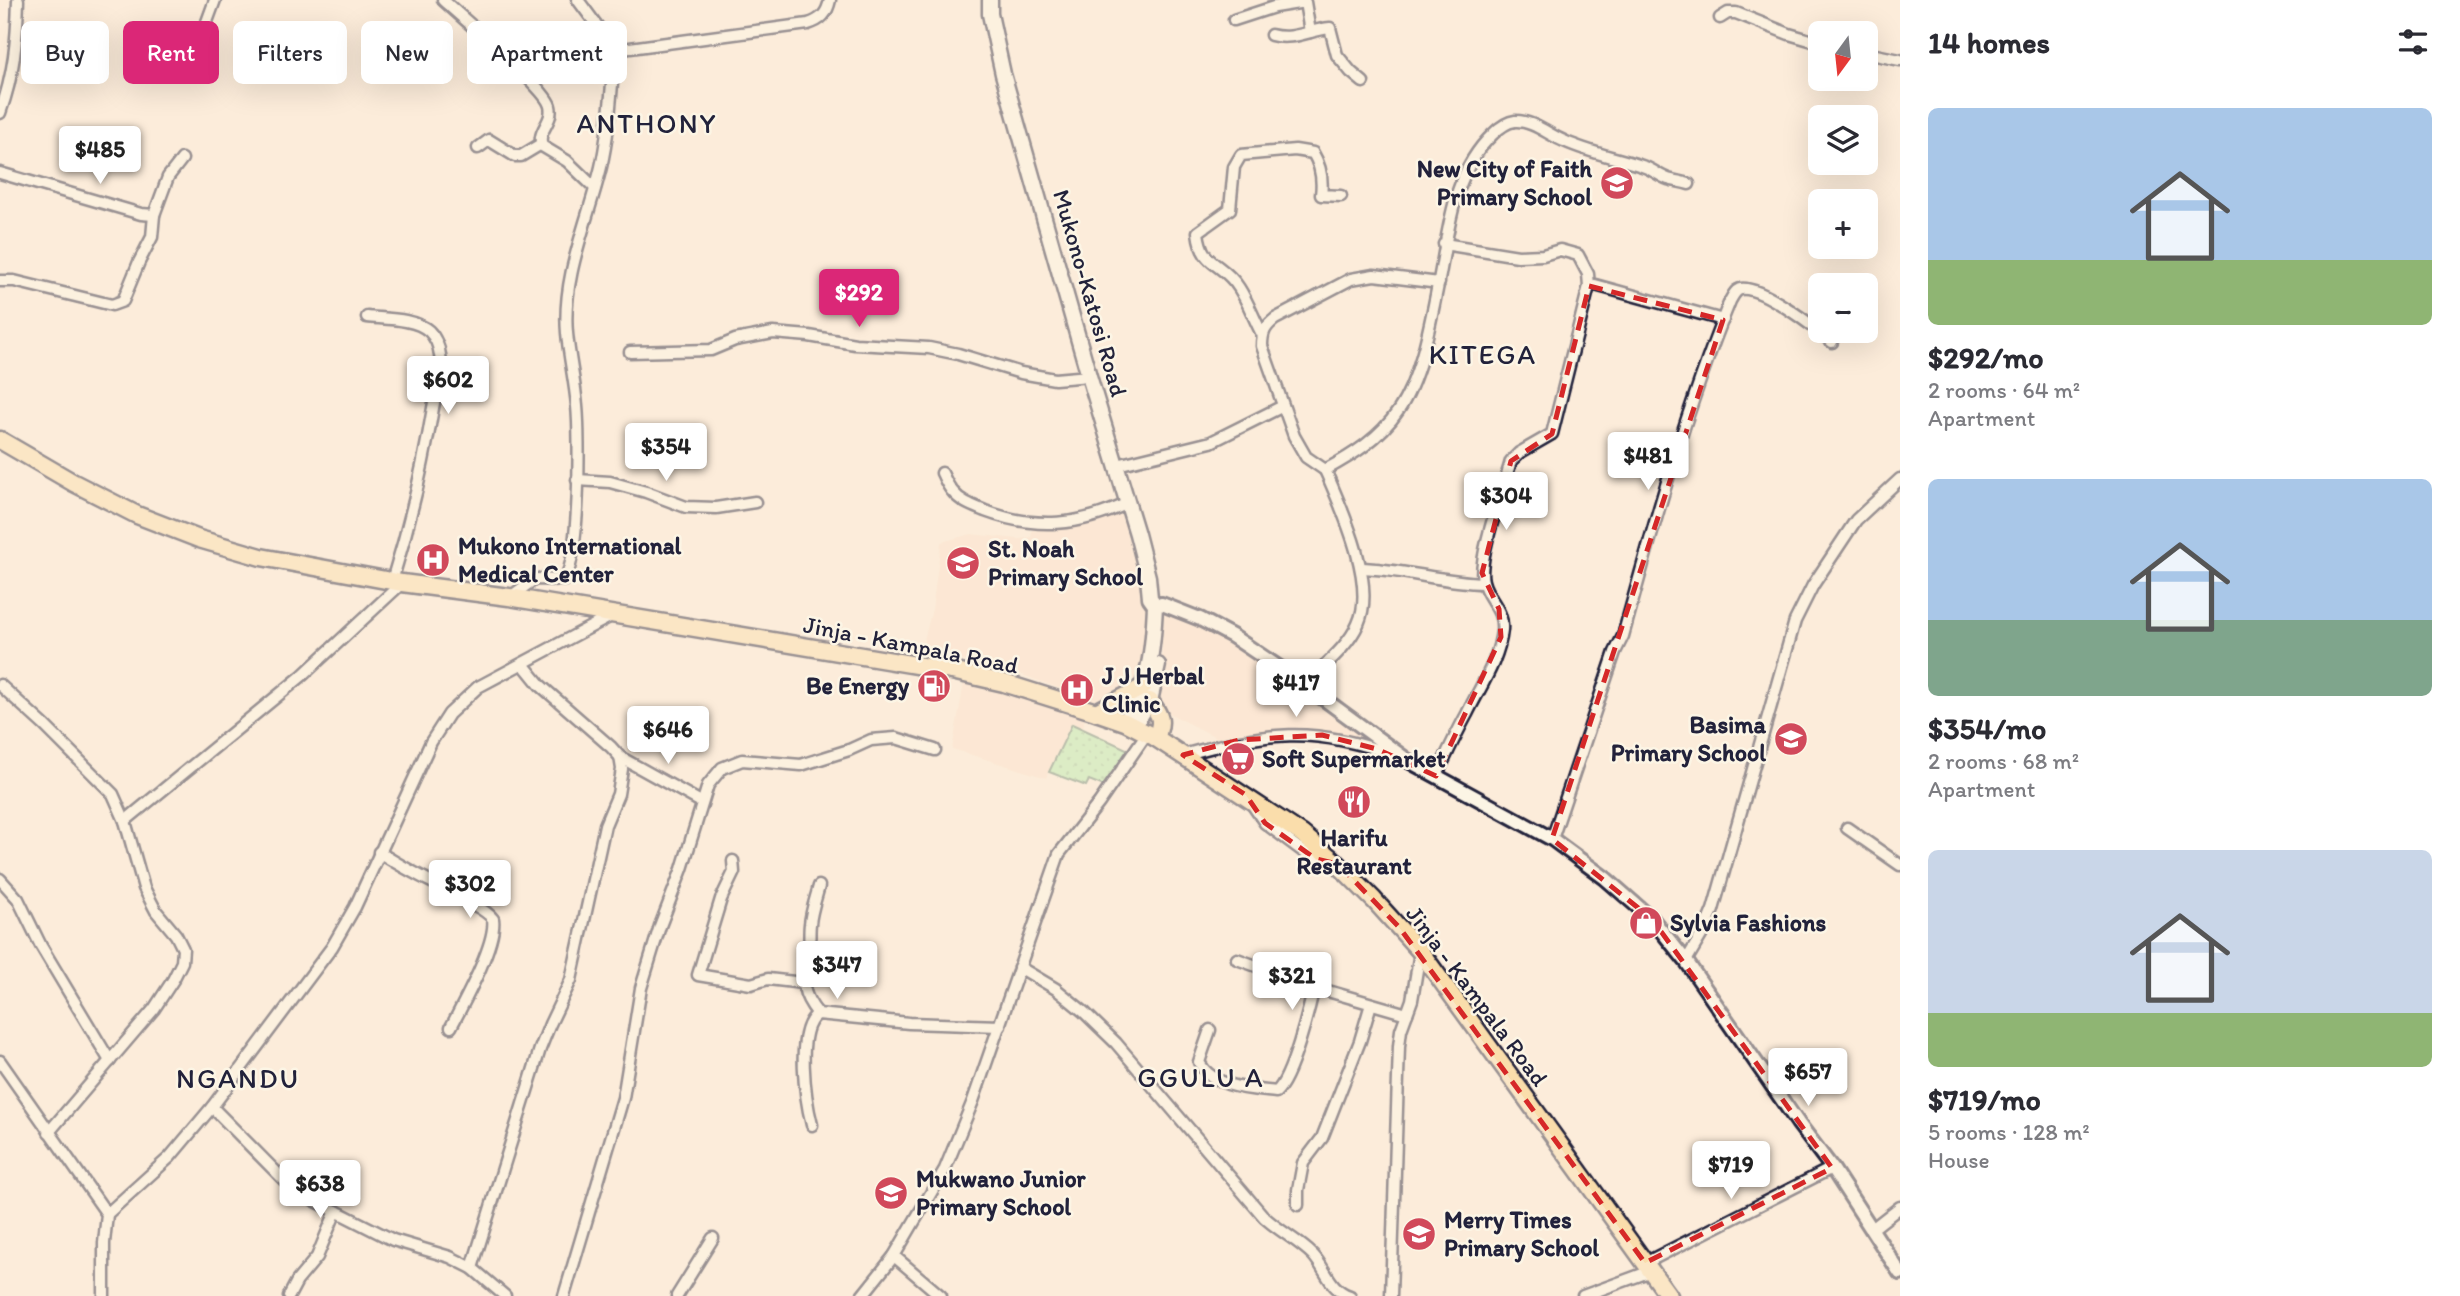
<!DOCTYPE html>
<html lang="en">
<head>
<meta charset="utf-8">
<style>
	:root { --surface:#fff; --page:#f2f2f3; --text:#2b2b33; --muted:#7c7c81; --accent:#db2777 }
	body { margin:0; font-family:Itim,sans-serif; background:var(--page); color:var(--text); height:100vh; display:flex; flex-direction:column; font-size:26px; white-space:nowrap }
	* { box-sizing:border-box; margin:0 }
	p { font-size:23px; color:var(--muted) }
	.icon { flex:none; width:38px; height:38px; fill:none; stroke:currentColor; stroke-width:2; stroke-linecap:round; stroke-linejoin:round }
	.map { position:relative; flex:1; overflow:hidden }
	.sheet { display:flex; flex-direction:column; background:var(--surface); width:560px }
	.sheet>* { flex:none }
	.top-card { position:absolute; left:21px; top:21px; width:665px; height:63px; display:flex; gap:14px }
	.needle { width:46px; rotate:195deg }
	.fabs { position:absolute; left:1808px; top:21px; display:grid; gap:14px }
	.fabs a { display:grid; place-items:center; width:70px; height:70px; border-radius:10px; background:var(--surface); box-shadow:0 7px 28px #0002; font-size:35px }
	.price { position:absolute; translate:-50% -60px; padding:0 16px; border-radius:7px; background:#fff; color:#222; font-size:23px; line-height:46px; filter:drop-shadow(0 2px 4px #0008) }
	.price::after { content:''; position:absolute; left:50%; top:42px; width:21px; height:16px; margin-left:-10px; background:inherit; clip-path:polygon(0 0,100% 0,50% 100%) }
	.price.on { background:var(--accent); color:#fff }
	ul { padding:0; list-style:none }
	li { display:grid; align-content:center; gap:14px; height:371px; padding:0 28px }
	li span { display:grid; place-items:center; height:217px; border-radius:10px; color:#555 }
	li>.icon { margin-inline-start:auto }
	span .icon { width:126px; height:126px; fill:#fffc; stroke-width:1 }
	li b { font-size:30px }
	h2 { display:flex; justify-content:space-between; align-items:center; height:84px; padding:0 28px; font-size:30px }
	.tag { padding:0 24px; border-radius:10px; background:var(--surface); box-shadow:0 7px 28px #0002; font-size:24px; line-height:63px }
	.tag.on { background:var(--accent); color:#fff }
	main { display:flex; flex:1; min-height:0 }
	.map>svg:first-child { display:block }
</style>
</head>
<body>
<main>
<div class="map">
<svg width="1900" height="1296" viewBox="0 0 1900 1296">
	<defs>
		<pattern id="grass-dots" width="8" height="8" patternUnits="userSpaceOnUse" patternTransform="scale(1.75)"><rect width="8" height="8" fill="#b6eaab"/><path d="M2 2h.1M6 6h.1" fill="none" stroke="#9cc894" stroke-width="1.8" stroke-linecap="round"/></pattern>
	</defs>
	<rect width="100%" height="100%" fill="#fcecda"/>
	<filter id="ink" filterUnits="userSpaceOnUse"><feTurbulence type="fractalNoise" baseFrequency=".0143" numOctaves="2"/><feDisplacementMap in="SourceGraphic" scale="14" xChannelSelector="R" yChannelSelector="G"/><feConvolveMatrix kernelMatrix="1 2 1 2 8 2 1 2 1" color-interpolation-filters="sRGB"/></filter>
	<g filter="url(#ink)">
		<g fill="#fce1cc">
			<polygon points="1133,513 1146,568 1152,648 1130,709 1110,707 1017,673 921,651 932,609 941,542 971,534 1020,539 1031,537 1033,526 1056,526"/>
			<polygon points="1163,605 1236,639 1393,752 1325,735 1227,743 1155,706 1161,682"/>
			<polygon points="965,677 1082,713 1085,718 1083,728 1072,724 1046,778 952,749"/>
		</g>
		<polygon fill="url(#grass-dots)" stroke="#6c8673" stroke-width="2" points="1072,724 1131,751 1135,759 1133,762 1109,788 1089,780 1086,786 1049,772"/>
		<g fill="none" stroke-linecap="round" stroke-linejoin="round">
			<g stroke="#22223b" stroke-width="15">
				<g id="minor">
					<path d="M443,0C462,18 546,88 550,106C554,122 536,131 542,146L567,161L595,188"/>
					<polyline points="1720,18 1728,13 1736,13 1789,34 1820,43"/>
					<polyline points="1234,20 1274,7 1305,2 1310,32"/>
					<path d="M1271,35C1293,41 1309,30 1330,28L1337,55L1351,72L1363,82"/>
					<path d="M615,50L808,24C821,20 827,14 830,0"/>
					<polyline points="1866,53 1900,60"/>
					<polyline points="190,68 215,0"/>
					<path d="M0,113C14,74 17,41 18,0"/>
					<polyline points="478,148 489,140 515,156 521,156 541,144"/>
					<polyline points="0,173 141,214 154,215 168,177 182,159"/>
					<polyline points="0,281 14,281 112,305 123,301 139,262 152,237 154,215"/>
					<polyline points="1589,286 1595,285 1723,320"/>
					<path d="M367,317C385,319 415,318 429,331C435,337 439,347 440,355C443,372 436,392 433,408C423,468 410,523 392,581"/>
					<path d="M1262,334C1254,319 1248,302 1239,288C1222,261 1202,268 1198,232L1230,209L1234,167L1241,155L1295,150L1313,153C1321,166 1323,180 1321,195L1341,196"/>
					<polyline points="630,352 711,350 735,340 773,333 809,336 855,344 929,348 958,354 1021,373 1055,379 1089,376"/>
					<polyline points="1117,465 1211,442 1283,406"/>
					<path d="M1325,470L1306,457L1294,436L1262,346C1262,332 1265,327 1275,319L1351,279L1374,275L1439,283"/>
					<path d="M942,473C945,479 948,487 953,492C961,502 973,506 985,511C1036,530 1080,526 1128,503"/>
					<polyline points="577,480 610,482 646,492 686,507 716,508 755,502"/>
					<path d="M1361,568C1402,569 1442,582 1483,583"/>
					<path d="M510,597L535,579L564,580C580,560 580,436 577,406C575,382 569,357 567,333C562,276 588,221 601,167C610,129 611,88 615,50L578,0"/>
					<polyline points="0,685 44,725 113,794 125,821 144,888 156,911 176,935 183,949 182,962 173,980 154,1009 49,1132"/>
					<path d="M1305,685C1322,667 1348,647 1358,624C1377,584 1342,509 1325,470C1353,455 1380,438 1398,411C1421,377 1430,324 1438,285C1449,232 1451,174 1493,134C1499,128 1507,122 1515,121C1532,120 1549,135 1564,141C1590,153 1618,158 1645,167C1653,170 1660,176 1668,179C1675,181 1682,182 1689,184"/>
					<path d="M1183,755C1266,732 1313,725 1396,756"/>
					<polyline points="620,757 701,802"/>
					<path d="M1436,776C1446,756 1456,734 1467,714C1480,687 1499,660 1502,630C1504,609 1487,599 1483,581C1477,558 1504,487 1511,461L1519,453L1552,434L1589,286L1588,274L1578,255L1560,250L1543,255L1518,256L1444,244"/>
					<polyline points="1254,807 1265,823 1308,855 1316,859 1331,862"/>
					<polyline points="125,821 303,675 402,583"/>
					<polyline points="1847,828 1900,865"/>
					<path d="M1552,839L1615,652L1623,636C1654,523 1686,409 1730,301C1733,296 1735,290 1741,289C1762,286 1816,328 1832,342"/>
					<path d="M379,852C407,871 437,884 466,900C475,906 486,910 493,919C497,943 463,1004 451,1027"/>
					<polyline points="733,861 734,872 721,899 698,975 751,984 768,979 803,983"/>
					<polyline points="0,879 18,899 41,946 110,1061"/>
					<polyline points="1237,959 1314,987"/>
					<polyline points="1686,961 1705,929 1713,910 1795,621 1813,585 1856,520 1900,479"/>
					<path d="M1019,967L1056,989L1084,1012L1116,1043L1264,1217C1279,1231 1299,1241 1313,1255C1326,1269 1330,1290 1350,1296"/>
					<path d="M818,1014C796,987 805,977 809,946C810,939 809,931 810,924C811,911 816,898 819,886"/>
					<path d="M1210,1030L1199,1062C1212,1088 1252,1089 1276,1092C1292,1079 1309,1009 1314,987L1407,1014"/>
					<polyline points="0,1061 107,1214 104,1243 104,1296"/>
					<polyline points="212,1107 284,1180 306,1196 393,1240 450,1257 472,1268 505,1296"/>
					<path d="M812,1125C806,1102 794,1028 818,1014L909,1023L1000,1026"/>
					<polyline points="1298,1205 1298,1190 1303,1163 1322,1138 1360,1041 1371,1004"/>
					<polyline points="107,1214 170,1157 212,1107 332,947 355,907 431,742 449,714 478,687 613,615"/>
					<polyline points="1872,1229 1900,1207"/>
					<polyline points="894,1256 941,1296"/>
					<polyline points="1645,1263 1832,1168"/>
					<polyline points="472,1268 540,1049 550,1024 571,980 605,825 618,794 622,769 620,757 611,747 540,685 523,664"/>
					<polyline points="289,1296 297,1281 317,1257 336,1211"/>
					<polyline points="564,1296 623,1098 641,988 660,926 682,869 708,785 722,768 742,760 801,765 849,750 871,740 896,738 935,750"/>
					<polyline points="677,1296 713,1238"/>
					<polyline points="862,1296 894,1256 945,1169 973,1101 1059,854 1099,803 1147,733"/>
					<polyline points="1391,1296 1399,1046 1401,1030 1412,1000 1420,952"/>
					<polyline points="1583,1296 1651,1271"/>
				</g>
			</g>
			<g stroke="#22223b" stroke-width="18">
				<polyline id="tertiary" points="1155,605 1162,604 1200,619 1232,636 1305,685 1407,760 1552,839 1605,878 1652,919 1686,961 1798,1123 1832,1168 1900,1273"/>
			</g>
			<g stroke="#22223b" stroke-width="19">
				<g id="secondary">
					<path d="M990,0V14L1003,74L1089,376L1137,534L1148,577L1150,598L1155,605C1153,652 1150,681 1125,722"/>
					<polyline points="1134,726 1150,701 1158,665"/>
				</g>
			</g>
			<g stroke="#22223b" stroke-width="21">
				<g id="trunk">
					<polyline points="0,440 74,483 137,515 199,539 261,557 402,583 509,597 952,671 1004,683 1096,712 1125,722 1156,738 1302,834 1338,864 1374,900 1420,951 1669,1296"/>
					<path d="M1150,701C1161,717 1163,720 1156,738"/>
					<polyline points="1096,712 1143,687"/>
				</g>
			</g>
			<use href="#minor" stroke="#fcf5e5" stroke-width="10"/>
			<use href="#tertiary" stroke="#fcf5e5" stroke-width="12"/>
			<use href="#secondary" stroke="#fcf5e5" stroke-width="14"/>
			<use href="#trunk" stroke="#faddab" stroke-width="16"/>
		</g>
	</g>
	<path d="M0 0H1900V1296H0ZM1589,286L1723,320L1552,839L1652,919L1832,1168L1645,1263L1399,927L1338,864L1316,859L1265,823L1246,795L1183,755L1239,740L1322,735L1377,749L1436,776L1501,637L1499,609L1482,573L1511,461L1552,434Z" fill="#fcecda" fill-opacity=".55" fill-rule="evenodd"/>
	<path fill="none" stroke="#d62828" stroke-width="5" stroke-dasharray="14 9" stroke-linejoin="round" d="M1589,286L1723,320L1552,839L1652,919L1832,1168L1645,1263L1399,927L1338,864L1316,859L1265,823L1246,795L1183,755L1239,740L1322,735L1377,749L1436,776L1501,637L1499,609L1482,573L1511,461L1552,434Z"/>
	<defs>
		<g id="school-disc" transform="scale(1.75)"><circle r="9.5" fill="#d1495b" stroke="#fcf5e5"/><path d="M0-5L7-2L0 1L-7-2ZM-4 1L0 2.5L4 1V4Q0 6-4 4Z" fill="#fff"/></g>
		<g id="hospital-disc" transform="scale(1.75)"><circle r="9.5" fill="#d1495b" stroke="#fcf5e5"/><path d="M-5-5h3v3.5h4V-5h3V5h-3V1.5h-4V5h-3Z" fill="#fff"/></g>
		<g id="fuel-disc" transform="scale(1.75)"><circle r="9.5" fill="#d1495b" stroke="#fcf5e5"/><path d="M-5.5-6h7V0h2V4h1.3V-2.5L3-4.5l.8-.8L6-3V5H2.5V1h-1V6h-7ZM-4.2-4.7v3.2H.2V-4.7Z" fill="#fff"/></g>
		<g id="supermarket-disc" transform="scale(1.75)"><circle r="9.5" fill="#d1495b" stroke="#fcf5e5"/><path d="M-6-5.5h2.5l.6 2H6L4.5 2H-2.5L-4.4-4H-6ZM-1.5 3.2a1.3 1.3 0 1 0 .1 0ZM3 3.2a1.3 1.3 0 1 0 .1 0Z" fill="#fff"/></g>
		<g id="restaurant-disc" transform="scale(1.75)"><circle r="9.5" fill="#d1495b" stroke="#fcf5e5"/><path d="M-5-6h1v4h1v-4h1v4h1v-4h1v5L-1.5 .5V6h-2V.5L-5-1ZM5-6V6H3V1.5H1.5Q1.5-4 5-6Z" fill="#fff"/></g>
		<g id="shop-disc" transform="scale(1.75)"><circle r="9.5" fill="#d1495b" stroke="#fcf5e5"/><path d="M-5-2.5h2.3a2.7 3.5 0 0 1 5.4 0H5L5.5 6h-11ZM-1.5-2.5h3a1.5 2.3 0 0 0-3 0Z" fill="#fff"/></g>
	</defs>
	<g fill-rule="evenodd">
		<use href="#school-disc" x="1617" y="183"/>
		<use href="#hospital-disc" x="433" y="560"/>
		<use href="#school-disc" x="963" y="563"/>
		<use href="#fuel-disc" x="934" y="686"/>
		<use href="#hospital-disc" x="1077" y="690"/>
		<use href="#school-disc" x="1791" y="739"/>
		<use href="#supermarket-disc" x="1238" y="759"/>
		<use href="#restaurant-disc" x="1354" y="802"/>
		<use href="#shop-disc" x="1646" y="923"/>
		<use href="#school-disc" x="891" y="1193"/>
		<use href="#school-disc" x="1419" y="1234"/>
	</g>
	<g text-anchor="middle" stroke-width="5" stroke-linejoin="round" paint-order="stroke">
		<g font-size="24" font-weight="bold" fill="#22223b" stroke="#fcf5e5" text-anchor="start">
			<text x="1592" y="177" text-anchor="end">New City of Faith<tspan x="1592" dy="28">Primary School</tspan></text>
			<text x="458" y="554">Mukono International<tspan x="458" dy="28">Medical Center</tspan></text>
			<text x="988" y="557">St. Noah<tspan x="988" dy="28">Primary School</tspan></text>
			<text x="1102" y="684">J J Herbal<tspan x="1102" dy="28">Clinic</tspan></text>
			<text x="909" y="694" text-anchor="end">Be Energy</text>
			<text x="1766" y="733" text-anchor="end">Basima<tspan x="1766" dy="28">Primary School</tspan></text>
			<text x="1262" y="767">Soft Supermarket</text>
			<text x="1354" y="846" text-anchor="middle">Harifu<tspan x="1354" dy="28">Restaurant</tspan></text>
			<text x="1670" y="931">Sylvia Fashions</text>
			<text x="916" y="1187">Mukwano Junior<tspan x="916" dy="28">Primary School</tspan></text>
			<text x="1444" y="1228">Merry Times<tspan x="1444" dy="28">Primary School</tspan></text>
		</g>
		<g font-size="24" fill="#22223b" stroke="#fcf5e5">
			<text transform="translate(1090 293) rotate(74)" y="8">Mukono-Katosi Road</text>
			<text transform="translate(911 645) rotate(11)" y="8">Jinja - Kampala Road</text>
			<text transform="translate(1477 996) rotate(53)" y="8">Jinja - Kampala Road</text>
		</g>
		<g font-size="28" letter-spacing="2" fill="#22223b" stroke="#fcf5e5">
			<text x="647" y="133">ANTHONY</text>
			<text x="1483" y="364">KITEGA</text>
			<text x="1201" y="1087">GGULU A</text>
			<text x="238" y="1088">NGANDU</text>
		</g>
	</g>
</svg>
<div class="fabs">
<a><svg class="needle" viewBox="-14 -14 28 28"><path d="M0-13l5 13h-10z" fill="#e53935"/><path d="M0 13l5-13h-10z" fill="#7c7c81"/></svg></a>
<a><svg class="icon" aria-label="layers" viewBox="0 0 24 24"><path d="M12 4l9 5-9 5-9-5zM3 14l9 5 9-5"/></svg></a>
<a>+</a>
<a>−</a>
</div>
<b class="price" style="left:100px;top:186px">$485</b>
<b class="price on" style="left:859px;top:329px">$292</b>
<b class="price" style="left:448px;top:416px">$602</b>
<b class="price" style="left:666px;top:483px">$354</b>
<b class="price" style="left:1648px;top:492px">$481</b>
<b class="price" style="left:1506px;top:532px">$304</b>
<b class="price" style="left:1296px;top:719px">$417</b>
<b class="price" style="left:668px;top:766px">$646</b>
<b class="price" style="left:470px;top:920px">$302</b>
<b class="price" style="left:837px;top:1001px">$347</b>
<b class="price" style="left:1292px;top:1012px">$321</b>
<b class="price" style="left:1808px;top:1108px">$657</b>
<b class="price" style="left:1731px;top:1201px">$719</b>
<b class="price" style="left:320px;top:1220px">$638</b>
<div class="top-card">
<a class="tag">Buy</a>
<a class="tag on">Rent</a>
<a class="tag">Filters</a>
<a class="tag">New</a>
<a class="tag">Apartment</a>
</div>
</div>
<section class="sheet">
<h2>14 homes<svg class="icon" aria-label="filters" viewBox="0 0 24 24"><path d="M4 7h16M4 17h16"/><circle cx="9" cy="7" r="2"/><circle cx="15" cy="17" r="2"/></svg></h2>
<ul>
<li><span style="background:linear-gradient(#a9c7e8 70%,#8fb573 0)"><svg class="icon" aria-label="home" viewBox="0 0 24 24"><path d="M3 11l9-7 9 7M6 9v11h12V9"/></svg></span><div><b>$292/mo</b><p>2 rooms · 64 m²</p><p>Apartment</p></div></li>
<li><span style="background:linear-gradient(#a9c7e8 65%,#7fa58c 0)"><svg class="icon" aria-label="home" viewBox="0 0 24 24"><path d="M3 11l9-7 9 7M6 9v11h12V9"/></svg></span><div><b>$354/mo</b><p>2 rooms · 68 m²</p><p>Apartment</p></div></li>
<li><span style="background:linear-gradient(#c9d6e8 75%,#8fb573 0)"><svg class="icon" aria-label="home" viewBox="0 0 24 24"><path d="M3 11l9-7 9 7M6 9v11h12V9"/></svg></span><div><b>$719/mo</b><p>5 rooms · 128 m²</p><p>House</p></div></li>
</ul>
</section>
</main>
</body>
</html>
